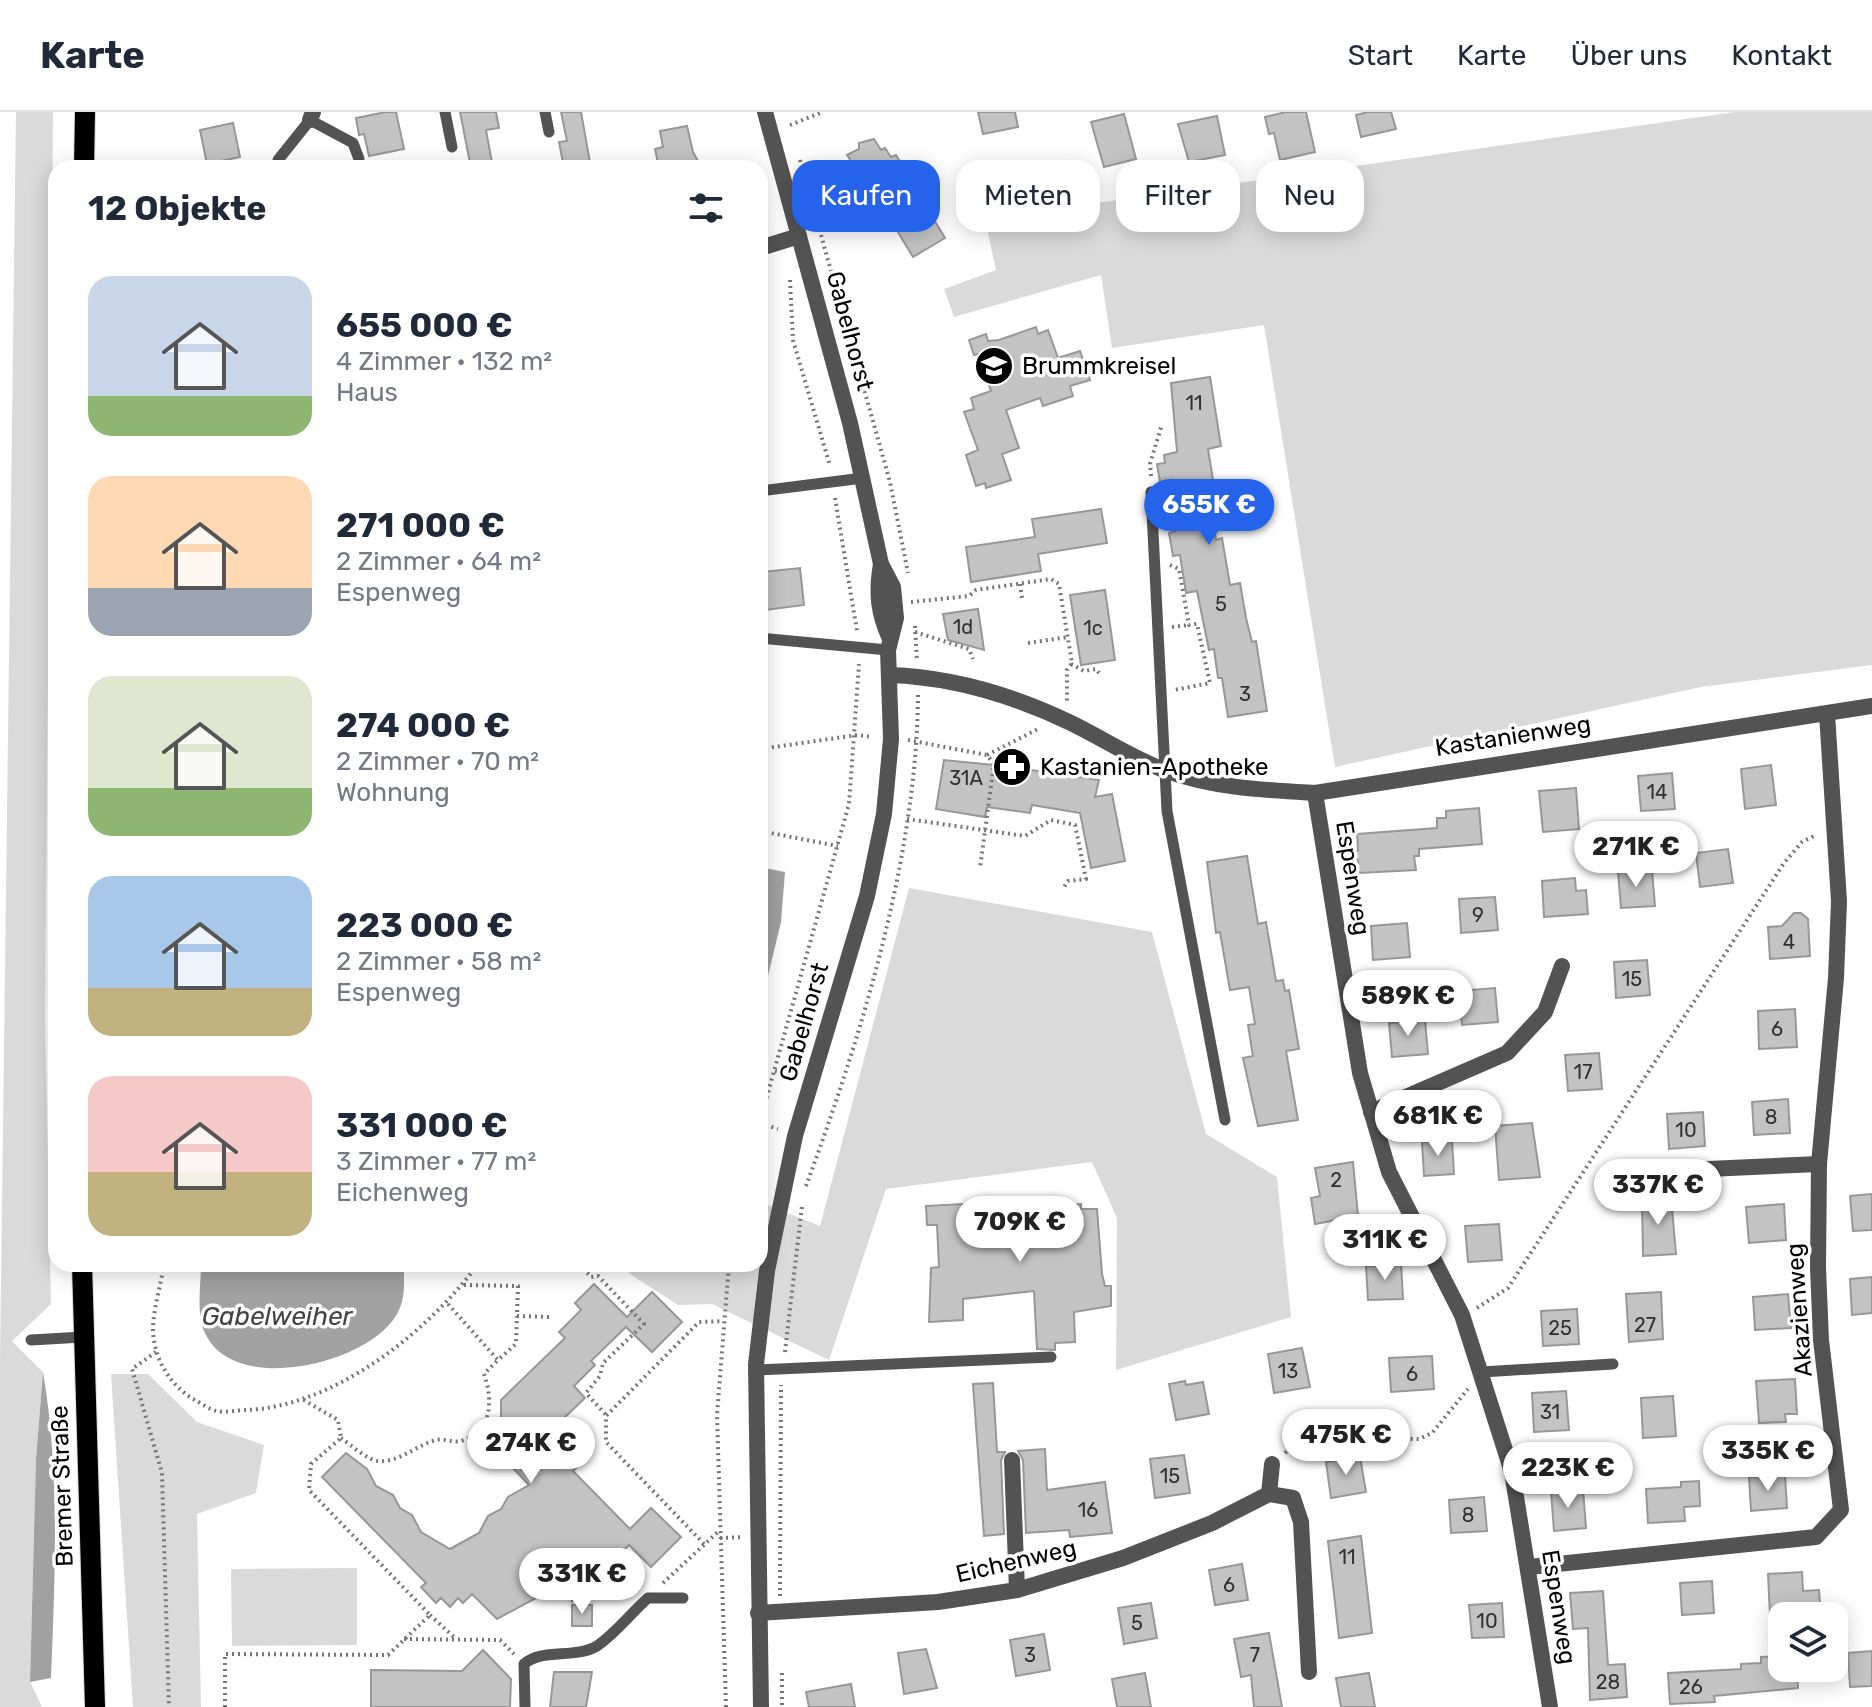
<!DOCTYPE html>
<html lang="de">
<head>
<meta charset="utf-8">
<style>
	:root { --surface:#fff; --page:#f6f6f7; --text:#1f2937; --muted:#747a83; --line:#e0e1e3; --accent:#2563eb }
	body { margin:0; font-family:Rubik,sans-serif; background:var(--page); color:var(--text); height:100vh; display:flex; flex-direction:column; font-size:30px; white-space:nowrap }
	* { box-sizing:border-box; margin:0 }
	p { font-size:26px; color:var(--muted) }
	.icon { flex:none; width:44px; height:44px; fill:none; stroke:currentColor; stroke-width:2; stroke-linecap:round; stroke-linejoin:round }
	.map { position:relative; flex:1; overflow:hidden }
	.side { position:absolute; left:48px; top:48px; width:720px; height:1112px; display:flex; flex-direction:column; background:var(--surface); border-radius:24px; box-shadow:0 4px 20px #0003 }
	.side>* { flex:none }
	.hud { position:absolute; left:792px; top:48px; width:760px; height:72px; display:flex; gap:16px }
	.buttons { position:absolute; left:1768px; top:1490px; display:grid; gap:16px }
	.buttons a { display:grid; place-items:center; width:80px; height:80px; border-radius:16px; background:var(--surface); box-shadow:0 4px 20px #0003; font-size:40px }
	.price { position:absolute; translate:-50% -68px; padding:0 18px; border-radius:28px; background:#fff; color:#222; font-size:26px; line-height:52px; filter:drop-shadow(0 2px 4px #0008) }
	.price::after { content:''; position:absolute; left:50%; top:48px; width:24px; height:18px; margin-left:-12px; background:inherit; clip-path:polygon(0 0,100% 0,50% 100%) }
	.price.selected { background:var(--accent); color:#fff }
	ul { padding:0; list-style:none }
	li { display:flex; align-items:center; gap:24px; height:200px; padding:0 40px }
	li span { display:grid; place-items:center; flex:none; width:224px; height:160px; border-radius:24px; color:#555 }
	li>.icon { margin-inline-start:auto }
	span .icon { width:96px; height:96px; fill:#fffc; stroke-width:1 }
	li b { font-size:34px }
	h2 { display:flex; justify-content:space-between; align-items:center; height:96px; padding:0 40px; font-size:34px }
	.pill { padding:0 28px; border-radius:24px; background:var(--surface); box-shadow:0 4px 20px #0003; font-size:28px; line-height:72px }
	.pill.selected { background:var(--accent); color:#fff }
	header { display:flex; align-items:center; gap:48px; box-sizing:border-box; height:112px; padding:0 40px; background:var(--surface); border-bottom:2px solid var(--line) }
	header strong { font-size:38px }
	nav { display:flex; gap:44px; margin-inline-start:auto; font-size:28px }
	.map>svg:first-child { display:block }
</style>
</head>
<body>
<header>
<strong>Karte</strong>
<nav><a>Start</a><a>Karte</a><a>Über uns</a><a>Kontakt</a></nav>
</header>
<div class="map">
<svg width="1872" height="1595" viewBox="0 0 1872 1595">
	<rect width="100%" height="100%" fill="#fff"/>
	<g fill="#dadada">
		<polygon points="16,0 53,0 45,906 51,1192 12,1229 43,1260 36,1347 30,1569 42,1595 0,1595 0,1250"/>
		<polygon points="1735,0 1872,0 1872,553 1701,575 1335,655 1264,213 1112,236 1101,163 954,205 944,177 996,158 985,107"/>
		<polygon points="909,776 1152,820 1206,1022 1277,1065 1291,1205 1116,1258 1117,1106 1092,1050 886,1077 829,1248 712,1192 678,1193 630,1162 624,1152 760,1152 760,1090 820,1114"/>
		<polygon points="111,1262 148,1262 197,1310 264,1333 256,1381 197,1402 201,1595 133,1595"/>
		<polygon points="357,1456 357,1533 232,1534 231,1457"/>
	</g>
	<g fill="#a1a1a1">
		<polygon points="760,755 785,760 781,810 760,897"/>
		<path d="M201,1152H411L404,1160C404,1175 405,1188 397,1202C370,1251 239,1283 207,1225C195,1204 201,1176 201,1152Z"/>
		<path d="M43,1260C60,1360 55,1465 51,1566L30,1570L36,1347Z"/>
	</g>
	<g fill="#c3c3c3" stroke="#979797" stroke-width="2">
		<polygon points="386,0 396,0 404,37 369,44 364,22 359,23 356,6"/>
		<polygon points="460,0 496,0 499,16 486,18 493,56 471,56"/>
		<polygon points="561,0 581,0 591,56 564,56 559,30 567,29"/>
		<polygon points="978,0 1015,0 1018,15 983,22"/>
		<polygon points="1286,0 1306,0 1315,40 1280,48 1274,21 1269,22 1265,5"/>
		<polygon points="1368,0 1391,0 1396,17 1361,25 1356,3"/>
		<polygon points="1124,2 1136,47 1104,55 1091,10"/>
		<polygon points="1217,4 1225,43 1189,50 1178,12"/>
		<polygon points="233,11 240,45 207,52 200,18"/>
		<polygon points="687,14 693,40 702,56 659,56 655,37 663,35 660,19"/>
		<polygon points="874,27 881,38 885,36 891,45 896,43 905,58 914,58 914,69 921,82 931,81 930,101 945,126 913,145 898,120 903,117 869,68 860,73 847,51 851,49 847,43 859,37 859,31"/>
		<polygon points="1046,52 1054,85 1022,93 1014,59"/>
		<polygon points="1036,215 1038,222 1048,218 1058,246 1080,239 1090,268 1070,274 1073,284 1043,294 1040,286 1006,298 1019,336 1002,342 1011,368 986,376 985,371 976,374 966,343 978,338 964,300 974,297 971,286 991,279 978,242 974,243 969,228 986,222 988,229 999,228"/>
		<polygon points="1210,265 1221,334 1208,337 1214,374 1207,374 1216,428 1222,426 1230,473 1240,471 1246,506 1252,530 1256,529 1267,599 1228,605 1222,566 1218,566 1214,537 1209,538 1197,479 1186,481 1180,443 1173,444 1169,421 1176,419 1169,375 1161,376 1157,352 1165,351 1164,343 1177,340 1171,271"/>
		<polygon points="1101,397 1107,431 1038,442 1041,459 971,470 966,435 1035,425 1032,407"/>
		<polygon points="800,456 804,493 766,498 761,460"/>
		<polygon points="1105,478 1115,548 1081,553 1070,483"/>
		<polygon points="978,497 984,538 948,528 943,502"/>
		<polygon points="1007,644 1023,646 1031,658 1099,668 1095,685 1112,682 1125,749 1091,756 1080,701 1032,693 1030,701 987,695 985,705 936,697 944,648 994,653"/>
		<polygon points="1771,653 1776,693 1745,697 1741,657"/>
		<polygon points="1672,661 1675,697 1641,699 1638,664"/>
		<polygon points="1576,676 1579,717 1543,720 1539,679"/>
		<polygon points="1479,696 1482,732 1419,737 1419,744 1414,744 1416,758 1359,761 1358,748 1352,744 1358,738 1357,722 1437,716 1437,706 1446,706 1446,699"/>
		<polygon points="1728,737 1733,771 1700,775 1696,741"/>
		<polygon points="1247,744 1258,812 1266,810 1276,869 1283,868 1285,879 1289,878 1299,937 1286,939 1298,1008 1258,1014 1243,946 1253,944 1248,913 1255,912 1249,875 1230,878 1220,820 1216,821 1207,750"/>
		<polygon points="1652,758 1655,794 1621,796 1618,760"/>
		<polygon points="1575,766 1576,779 1586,778 1588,802 1544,805 1542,769"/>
		<polygon points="1495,785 1498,818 1461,821 1459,787"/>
		<polygon points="1794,801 1801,801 1808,807 1810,844 1770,847 1768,815 1782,814"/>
		<polygon points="1407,811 1410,845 1373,848 1371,814"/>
		<polygon points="1647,848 1650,883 1616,886 1614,850"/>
		<polygon points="1495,876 1498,910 1462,913 1459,879"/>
		<polygon points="1795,897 1797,935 1759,937 1758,899"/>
		<polygon points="1425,908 1428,942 1392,945 1389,911"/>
		<polygon points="1599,941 1602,977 1568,979 1565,943"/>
		<polygon points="1788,987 1790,1021 1754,1023 1752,990"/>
		<polygon points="1703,1000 1705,1034 1669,1037 1667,1002"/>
		<polygon points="1532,1011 1540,1065 1499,1068 1495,1014"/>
		<polygon points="1452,1028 1454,1062 1424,1064 1422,1030"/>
		<polygon points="1353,1050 1358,1104 1315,1112 1311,1086 1320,1084 1315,1056"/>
		<polygon points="1872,1082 1872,1118 1853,1119 1850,1084"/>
		<polygon points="1671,1085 1676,1142 1643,1144 1642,1088"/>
		<polygon points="984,1091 984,1107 1037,1105 1036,1095 1081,1092 1081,1097 1097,1097 1102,1162 1105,1174 1111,1174 1111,1194 1074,1200 1075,1230 1055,1231 1055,1238 1037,1237 1034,1179 963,1187 963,1208 929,1210 931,1156 939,1155 937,1113 927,1113 926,1094"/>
		<polygon points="1784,1092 1786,1128 1749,1131 1746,1095"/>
		<polygon points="1499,1112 1502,1148 1468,1150 1465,1114"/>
		<polygon points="1401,1152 1403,1187 1368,1188 1366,1154"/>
		<polygon points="1872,1165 1872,1201 1852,1203 1850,1167"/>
		<polygon points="594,1172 627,1205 652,1180 682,1210 652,1240 626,1215 591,1249 595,1253 574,1274 585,1286 563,1307 573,1317 563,1327 584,1348 573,1359 630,1417 651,1396 681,1425 651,1455 629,1433 572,1489 573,1466 497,1507 472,1482 463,1491 458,1486 450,1495 441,1486 436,1491 421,1475 426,1471 322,1365 346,1341 367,1357 376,1374 393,1383 400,1396 412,1403 421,1420 450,1437 479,1421 488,1404 501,1397 508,1385 529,1373 512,1355 512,1312 501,1312 501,1288 565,1226 559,1220 581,1198 575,1191"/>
		<polygon points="1661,1180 1663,1227 1629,1230 1626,1182"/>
		<polygon points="1788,1182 1791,1216 1755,1218 1753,1185"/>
		<polygon points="1577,1197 1579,1232 1543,1234 1541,1199"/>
		<polygon points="1302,1236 1310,1275 1274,1281 1268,1242"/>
		<polygon points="1432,1244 1434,1277 1391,1280 1389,1246"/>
		<polygon points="1795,1267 1797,1302 1785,1302 1786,1310 1759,1311 1756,1269"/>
		<polygon points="1185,1269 1186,1273 1203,1270 1209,1302 1176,1308 1169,1272"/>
		<polygon points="993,1271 997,1340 1005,1340 1001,1348 1004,1422 984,1424 973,1272"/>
		<polygon points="1566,1279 1569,1318 1534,1320 1532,1281"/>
		<polygon points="1673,1284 1676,1324 1643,1326 1641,1286"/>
		<polygon points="1045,1337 1047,1378 1105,1370 1112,1421 1070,1425 1069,1418 1026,1421 1023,1348 1018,1339"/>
		<polygon points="1184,1343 1190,1381 1155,1386 1150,1347"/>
		<polygon points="1360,1345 1366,1380 1331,1386 1326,1350"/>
		<polygon points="1785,1363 1787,1396 1751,1399 1749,1365"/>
		<polygon points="1699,1369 1700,1394 1684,1395 1685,1409 1648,1411 1646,1377 1681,1375 1681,1370"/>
		<polygon points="1583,1377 1586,1416 1554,1419 1551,1379"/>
		<polygon points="1484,1385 1487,1419 1451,1421 1449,1388"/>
		<polygon points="1361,1424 1372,1521 1339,1526 1328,1429"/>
		<polygon points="1242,1452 1248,1488 1215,1493 1209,1458"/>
		<polygon points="1802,1460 1803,1479 1819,1478 1821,1504 1770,1503 1768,1462"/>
		<polygon points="1712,1469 1714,1501 1682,1503 1680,1471"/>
		<polygon points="1603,1479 1608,1553 1625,1552 1627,1585 1590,1588 1588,1516 1573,1517 1570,1481"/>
		<polygon points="1151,1491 1157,1526 1124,1532 1118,1496"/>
		<polygon points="1502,1491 1504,1525 1472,1526 1469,1493"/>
		<rect x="572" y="1493" width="20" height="21"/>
		<polygon points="1269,1521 1282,1595 1254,1595 1251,1563 1241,1565 1234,1527"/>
		<polygon points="1044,1522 1050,1558 1016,1564 1010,1528"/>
		<polygon points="926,1537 937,1576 904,1582 898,1541"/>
		<polygon points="483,1538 511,1567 510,1595 371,1595 371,1558 462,1559"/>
		<polygon points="1872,1539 1872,1574 1850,1575 1848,1541"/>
		<polygon points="1782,1544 1782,1556 1797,1556 1798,1576 1714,1584 1715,1590 1670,1592 1668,1561 1741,1557 1741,1552 1761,1551 1761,1545"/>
		<polygon points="554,1560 592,1560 586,1595 550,1595"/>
		<polygon points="1145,1561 1151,1595 1117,1595 1112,1567"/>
		<polygon points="1369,1561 1375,1595 1341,1595 1336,1566"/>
		<polygon points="851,1572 855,1595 809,1595 806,1580"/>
	</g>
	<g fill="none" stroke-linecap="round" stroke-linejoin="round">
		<g stroke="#dbdbdb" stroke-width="22">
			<g id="primary">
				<polyline points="84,56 85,0"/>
				<polyline points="82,1152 95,1595"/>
			</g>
		</g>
		<g stroke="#757575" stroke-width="4" stroke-dasharray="2 4" stroke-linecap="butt">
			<polyline points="790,13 823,0"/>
			<polyline points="800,48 890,370 908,461"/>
			<polyline points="790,168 793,228 830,354"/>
			<polyline points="1151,364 1150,352 1162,312"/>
			<polyline points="835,386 857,519"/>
			<polyline points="1170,453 1179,457 1189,513 1197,512 1210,571 1174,578"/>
			<polyline points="1020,472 1022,486"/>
			<polyline points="911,490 969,484 976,478 1051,467 1059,472 1072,551 1067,558 1067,591"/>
			<polyline points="915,514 917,549"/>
			<polyline points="1172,515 1189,513"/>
			<polyline points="915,520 969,537 973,547"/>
			<polyline points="1028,531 1068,525"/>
			<polyline points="1071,552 1084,559 1096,557 1099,561"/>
			<polyline points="908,628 987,643 994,652 980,756"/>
			<polyline points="760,637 857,623 872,625"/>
			<polyline points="987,643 1038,617"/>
			<polyline points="907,707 1025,724 1051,708 1075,713 1086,767 1068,769 1064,775"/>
			<polyline points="760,719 838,734"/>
			<polyline points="775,959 793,965"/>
			<polyline points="760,1009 849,692 859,552"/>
			<polyline points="760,1011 778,1017"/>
			<path d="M806,1074C862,922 917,744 918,582"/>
			<path d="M164,1152C161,1173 153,1197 153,1218C154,1247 170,1274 195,1288C201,1291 210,1298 217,1299C225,1301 238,1298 247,1298C335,1294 428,1220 478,1152"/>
			<polyline points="579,1152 591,1165 598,1164 644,1212 603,1251 600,1264 586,1281 606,1303"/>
			<polyline points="729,1155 749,1157"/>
			<polyline points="464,1173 518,1174 517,1204 551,1205"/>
			<polyline points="448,1192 498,1248 516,1232 517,1204"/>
			<polyline points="1477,1196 1508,1176 1784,751 1802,730 1816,723"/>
			<polyline points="156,1240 132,1257 162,1361 169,1595"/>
			<polyline points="785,1240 802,1094"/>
			<path d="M341,1326C351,1333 366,1347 378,1349C398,1351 417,1333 436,1328C444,1326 453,1331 461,1329C493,1320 493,1287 484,1262L498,1248"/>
			<polyline points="1285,1341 1302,1325 1419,1327 1432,1321 1468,1277"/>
			<polyline points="720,1426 743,1425"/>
			<polyline points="704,1432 606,1330 606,1304 699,1210 723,1209"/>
			<polyline points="663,1471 720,1418"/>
			<polyline points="780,1484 781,1273"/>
			<polyline points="430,1503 456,1527"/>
			<polyline points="404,1527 500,1528 514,1542"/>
			<polyline points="782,1561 782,1595"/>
			<polyline points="225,1595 225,1542 388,1543 430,1503 309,1378 311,1352 341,1326 338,1308 302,1287"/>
			<polyline points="726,1595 717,1303 729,1152"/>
		</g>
		<g stroke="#535353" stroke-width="11">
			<polyline points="445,0 452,35"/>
			<polyline points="545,0 549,20"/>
			<polyline points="278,48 310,8 353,31 359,47"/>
			<polyline points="760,379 863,366"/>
			<polyline points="1151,380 1167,699 1225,1008"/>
			<polyline points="760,526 888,538"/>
			<polyline points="31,1228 83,1225"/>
			<polyline points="756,1258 1051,1245"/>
			<polyline points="1482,1260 1613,1252"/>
			<path d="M525,1595L524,1552C541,1536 575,1547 597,1534C616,1521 631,1501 648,1486H683"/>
		</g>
		<g stroke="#535353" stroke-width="16">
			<polyline points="310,8 313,0"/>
			<polyline points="760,136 799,124"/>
			<path d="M881,452C876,480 878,501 890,527"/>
			<path d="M889,563C952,565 1015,584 1071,611C1102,626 1132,646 1164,658C1214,676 1263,678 1315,681L1872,594"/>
			<polyline points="1315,681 1360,961 1389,1060 1462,1203 1512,1360 1550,1595"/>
			<polyline points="1371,1000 1507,941 1545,900 1562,854"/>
			<polyline points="1708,1057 1819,1052"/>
			<polyline points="1012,1348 1017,1478"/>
			<polyline points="1269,1382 1272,1352"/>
			<polyline points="1529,1455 1816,1425 1841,1398 1821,1228 1818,1156 1819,1052 1836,866 1839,789 1827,602"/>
			<polyline points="758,1501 938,1490 1017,1478 1123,1446 1212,1411 1269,1382 1293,1386 1301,1410 1309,1560"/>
			<polyline points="761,1595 756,1252 767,1159 795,1024 867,784 884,702 891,627 888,538 896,506 893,475 881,452 850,311 765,0"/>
		</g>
		<use href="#primary" stroke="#000" stroke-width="20"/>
	</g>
	<defs>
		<g id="school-disc" transform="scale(2)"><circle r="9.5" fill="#000" stroke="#fff"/><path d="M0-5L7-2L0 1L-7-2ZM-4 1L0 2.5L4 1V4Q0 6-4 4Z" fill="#fff"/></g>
		<g id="pharmacy-disc" transform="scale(2)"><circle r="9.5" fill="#000" stroke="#fff"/><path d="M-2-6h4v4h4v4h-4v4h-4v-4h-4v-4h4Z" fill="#fff"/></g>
	</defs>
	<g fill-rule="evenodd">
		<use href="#school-disc" x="994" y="254"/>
		<use href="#pharmacy-disc" x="1012" y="655"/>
	</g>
	<g text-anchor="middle" stroke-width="7" stroke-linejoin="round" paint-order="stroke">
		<g font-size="20" fill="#313131">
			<text x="1194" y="298">11</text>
			<text x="1221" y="499">5</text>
			<text x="963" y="522">1d</text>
			<text x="1093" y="523">1c</text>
			<text x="1245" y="589">3</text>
			<text x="966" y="673">31A</text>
			<text x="1657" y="687">14</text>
			<text x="1478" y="810">9</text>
			<text x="1789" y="837">4</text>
			<text x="1632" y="874">15</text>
			<text x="1777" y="924">6</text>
			<text x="1583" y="967">17</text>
			<text x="1771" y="1012">8</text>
			<text x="1686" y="1025">10</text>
			<text x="1336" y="1075">2</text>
			<text x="1645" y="1220">27</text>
			<text x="1560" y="1223">25</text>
			<text x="1288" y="1266">13</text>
			<text x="1412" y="1269">6</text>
			<text x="1550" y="1307">31</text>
			<text x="1170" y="1371">15</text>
			<text x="1088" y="1405">16</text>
			<text x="1468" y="1410">8</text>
			<text x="1347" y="1452">11</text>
			<text x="1229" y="1480">6</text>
			<text x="1487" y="1516">10</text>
			<text x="1137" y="1518">5</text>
			<text x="1030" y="1550">3</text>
			<text x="1255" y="1550">7</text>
			<text x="1608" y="1577">28</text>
			<text x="1691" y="1582">26</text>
		</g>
		<g font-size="24" fill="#000" stroke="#fff">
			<text transform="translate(850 219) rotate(75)" y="8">Gabelhorst</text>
			<text transform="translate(1513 624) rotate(-9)" y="8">Kastanienweg</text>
			<text transform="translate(1353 766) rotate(81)" y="8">Espenweg</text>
			<text transform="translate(804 910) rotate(-74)" y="8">Gabelhorst</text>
			<text transform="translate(1799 1198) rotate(-94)" y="8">Akazienweg</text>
			<text transform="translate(62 1374) rotate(-92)" y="8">Bremer Straße</text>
			<text transform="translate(1016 1449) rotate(-13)" y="8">Eichenweg</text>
			<text transform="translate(1559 1495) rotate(81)" y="8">Espenweg</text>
		</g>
		<g font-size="24" fill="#000" stroke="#fff" text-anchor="start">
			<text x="1022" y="262">Brummkreisel</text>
			<text x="1040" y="663">Kastanien-Apotheke</text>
		</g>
		<g font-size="26" font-style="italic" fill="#424242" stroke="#fff">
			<text x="277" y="1213">Gabelweiher</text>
		</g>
	</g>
</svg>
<div class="buttons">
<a><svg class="icon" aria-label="layers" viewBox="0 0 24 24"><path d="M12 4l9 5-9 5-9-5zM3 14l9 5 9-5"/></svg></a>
</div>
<b class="price selected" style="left:1209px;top:435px">655K €</b>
<b class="price" style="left:1636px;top:777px">271K €</b>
<b class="price" style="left:1408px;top:926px">589K €</b>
<b class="price" style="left:1438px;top:1046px">681K €</b>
<b class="price" style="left:1658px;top:1115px">337K €</b>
<b class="price" style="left:1020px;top:1152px">709K €</b>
<b class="price" style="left:1385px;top:1170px">311K €</b>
<b class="price" style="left:1346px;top:1365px">475K €</b>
<b class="price" style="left:531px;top:1373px">274K €</b>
<b class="price" style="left:1768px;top:1381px">335K €</b>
<b class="price" style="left:1568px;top:1398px">223K €</b>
<b class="price" style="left:582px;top:1504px">331K €</b>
<div class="hud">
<a class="pill selected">Kaufen</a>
<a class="pill">Mieten</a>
<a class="pill">Filter</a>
<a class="pill">Neu</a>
</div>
<section class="side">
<h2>12 Objekte<svg class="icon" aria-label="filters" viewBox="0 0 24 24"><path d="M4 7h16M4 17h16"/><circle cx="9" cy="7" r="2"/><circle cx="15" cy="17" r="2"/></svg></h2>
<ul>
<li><span style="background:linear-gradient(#c9d6e8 75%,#8fb573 0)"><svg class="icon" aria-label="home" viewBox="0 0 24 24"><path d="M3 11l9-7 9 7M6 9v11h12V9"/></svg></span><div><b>655 000 €</b><p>4 Zimmer · 132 m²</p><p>Haus</p></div></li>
<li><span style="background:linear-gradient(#ffd9b3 70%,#9aa5b1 0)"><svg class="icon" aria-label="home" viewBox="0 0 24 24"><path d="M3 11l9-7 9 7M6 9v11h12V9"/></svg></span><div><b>271 000 €</b><p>2 Zimmer · 64 m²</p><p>Espenweg</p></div></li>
<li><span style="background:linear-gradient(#dfe7d0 70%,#8fb573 0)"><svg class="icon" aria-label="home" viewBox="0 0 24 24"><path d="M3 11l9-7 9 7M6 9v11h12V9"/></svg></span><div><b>274 000 €</b><p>2 Zimmer · 70 m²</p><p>Wohnung</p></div></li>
<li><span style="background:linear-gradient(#a9c7e8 70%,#c2b280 0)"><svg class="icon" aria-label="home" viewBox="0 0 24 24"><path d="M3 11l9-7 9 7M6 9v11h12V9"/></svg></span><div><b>223 000 €</b><p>2 Zimmer · 58 m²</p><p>Espenweg</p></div></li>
<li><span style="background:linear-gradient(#f6c9c9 60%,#c2b280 0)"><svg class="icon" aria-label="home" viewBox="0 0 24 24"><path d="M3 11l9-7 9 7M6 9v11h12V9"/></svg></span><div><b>331 000 €</b><p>3 Zimmer · 77 m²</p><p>Eichenweg</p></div></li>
</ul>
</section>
</div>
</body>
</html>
